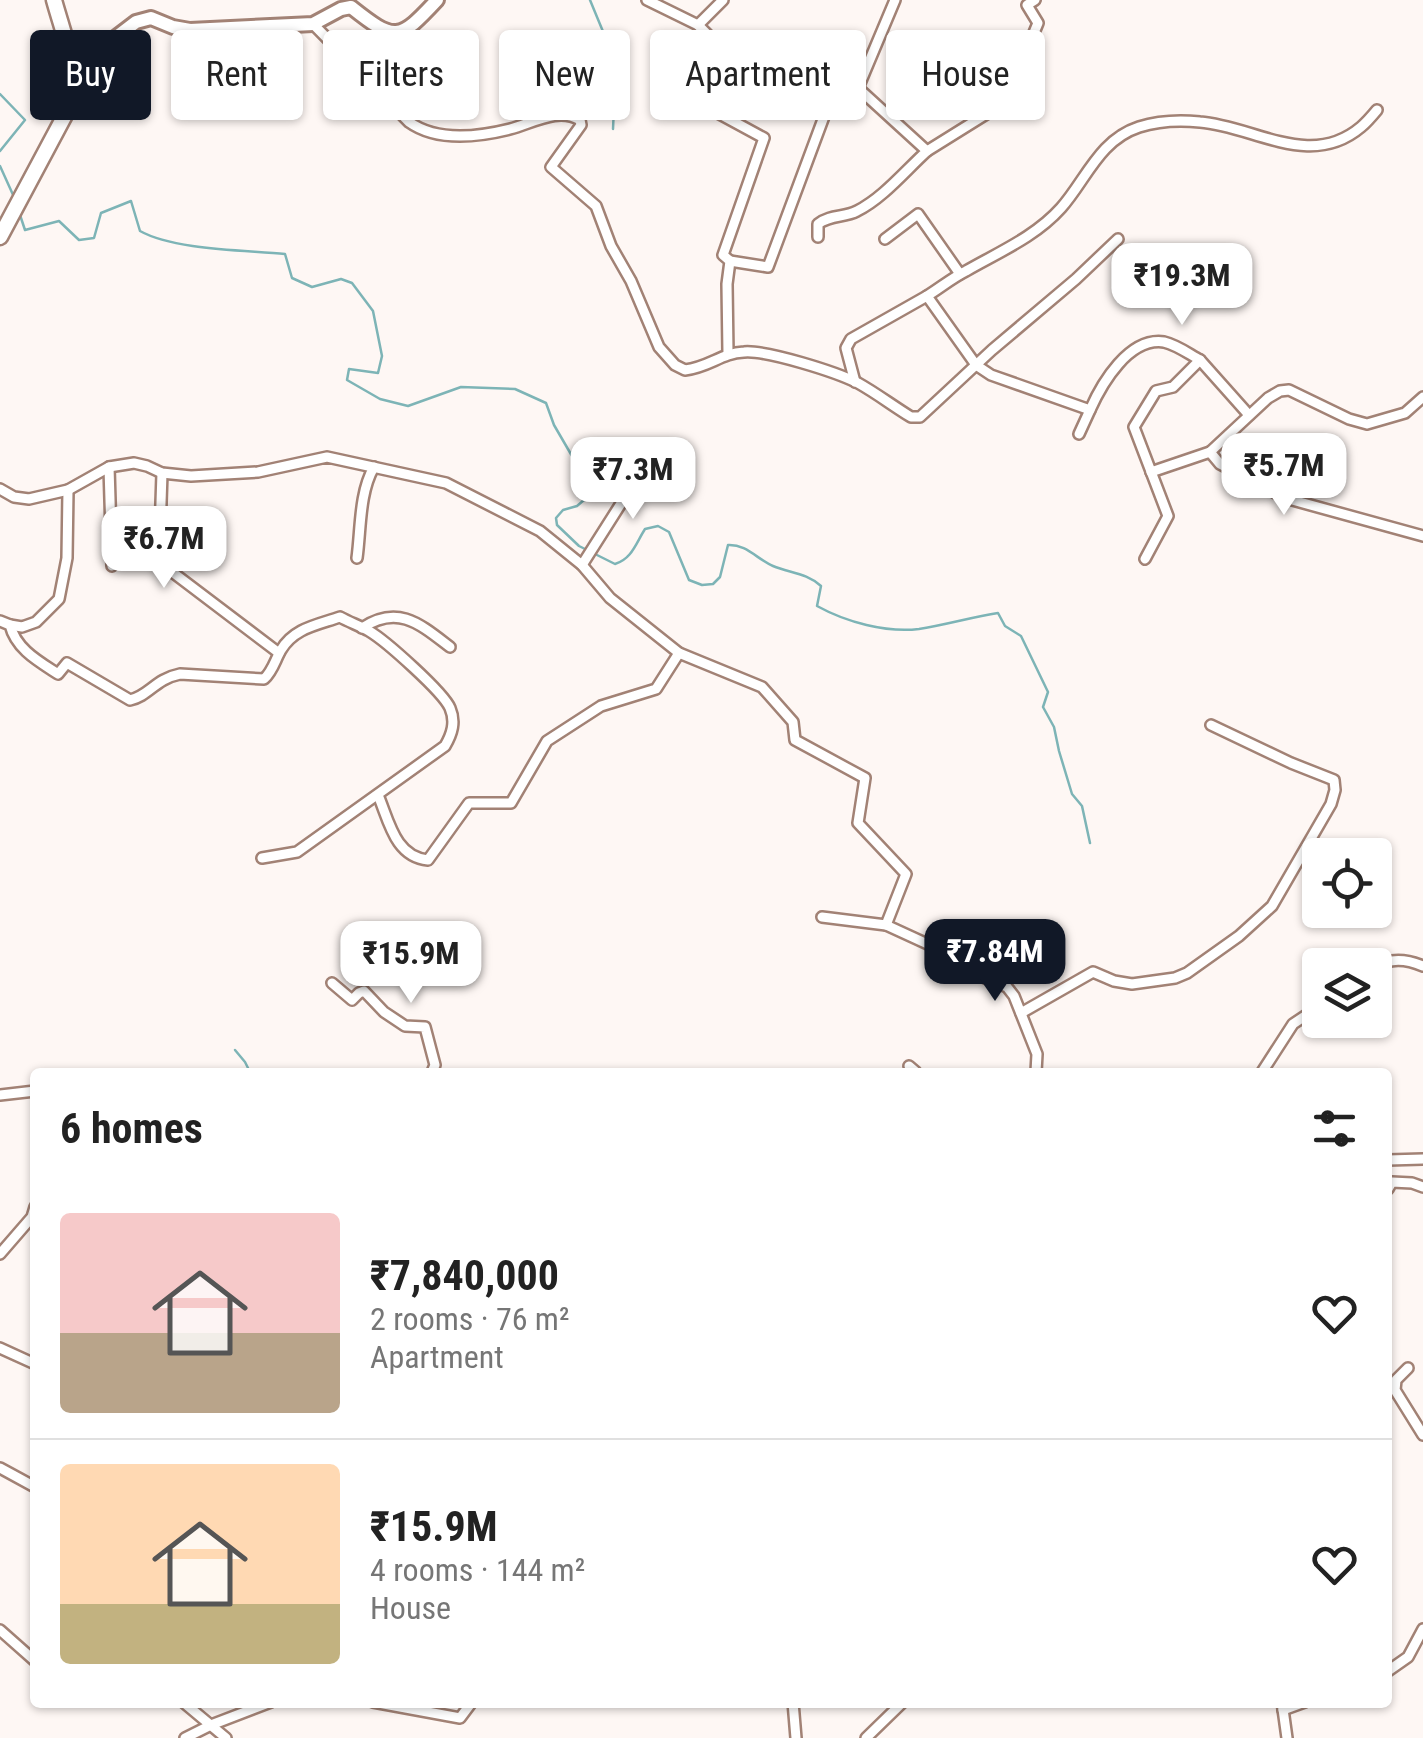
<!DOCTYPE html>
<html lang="en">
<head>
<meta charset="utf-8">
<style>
	:root { --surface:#fff; --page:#f6f6f6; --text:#222; --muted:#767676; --line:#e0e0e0; --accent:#111827 }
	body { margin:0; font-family:"Roboto Condensed",sans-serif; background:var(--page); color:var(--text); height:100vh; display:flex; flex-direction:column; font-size:38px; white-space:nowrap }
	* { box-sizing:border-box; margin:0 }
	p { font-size:32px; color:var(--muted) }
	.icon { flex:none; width:55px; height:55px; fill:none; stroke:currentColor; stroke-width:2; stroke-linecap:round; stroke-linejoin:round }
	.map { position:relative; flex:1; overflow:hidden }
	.panel { position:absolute; left:30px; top:1068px; width:1362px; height:640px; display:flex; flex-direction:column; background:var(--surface); border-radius:10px; box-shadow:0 2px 8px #0004 }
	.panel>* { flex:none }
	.banner { position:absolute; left:30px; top:30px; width:1365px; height:90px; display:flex; gap:20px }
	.tools { position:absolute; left:1302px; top:838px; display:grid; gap:20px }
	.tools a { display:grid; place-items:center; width:90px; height:90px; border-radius:10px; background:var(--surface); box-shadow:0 2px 8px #0004; font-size:50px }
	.price { position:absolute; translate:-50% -85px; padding:0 22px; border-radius:20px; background:#fff; color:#222; font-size:32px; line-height:65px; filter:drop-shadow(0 2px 5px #0008) }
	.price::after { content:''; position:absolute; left:50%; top:60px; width:30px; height:22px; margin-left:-15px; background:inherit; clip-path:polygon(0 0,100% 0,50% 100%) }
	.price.selected { background:var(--accent); color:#fff }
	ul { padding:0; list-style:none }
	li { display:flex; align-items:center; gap:30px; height:250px; padding:0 30px }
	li+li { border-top:2px solid var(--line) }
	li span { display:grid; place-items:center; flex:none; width:280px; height:200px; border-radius:10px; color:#555 }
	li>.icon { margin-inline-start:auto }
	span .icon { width:120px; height:120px; fill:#fffc; stroke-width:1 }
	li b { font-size:42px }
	h2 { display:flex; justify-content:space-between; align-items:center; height:120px; padding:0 30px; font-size:42px }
	.pill { padding:0 35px; border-radius:10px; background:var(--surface); box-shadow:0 2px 8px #0004; font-size:35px; line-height:90px }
	.pill.selected { background:var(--accent); color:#fff }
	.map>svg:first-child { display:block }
</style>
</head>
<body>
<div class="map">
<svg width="1423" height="1738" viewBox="0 0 1423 1738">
	<rect width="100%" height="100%" fill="#fef7f4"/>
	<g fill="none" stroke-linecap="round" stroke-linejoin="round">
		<g stroke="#7db4b6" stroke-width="2.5">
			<polyline points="590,0 616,63 613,129"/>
			<polyline points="0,94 25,120 0,151"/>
			<polyline points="0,166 14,197"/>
			<path d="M20,215L25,230L59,221L79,240L94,238L101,213L131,201L140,231C174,250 245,250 285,254L292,278L312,287L341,279L352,283L373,311L382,356L378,373L349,369L347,380L380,399L408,406L461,387L515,389L546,403L554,425L572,456L589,467L598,488L577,506L563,510L556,518L557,525L579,546L615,564C632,559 636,543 645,529L658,526L669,532L689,580L702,585L713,584L720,577L728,545C746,544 757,559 773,566C790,573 807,573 821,586L817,606C846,622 886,633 919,629C945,625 972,617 998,613L1005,626L1021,636L1048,692L1043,707L1054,727L1059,751L1072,794L1082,806L1090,843"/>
			<polyline points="235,1050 245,1062 250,1072"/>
		</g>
		<g stroke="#a28275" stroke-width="14">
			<g id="minor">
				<polyline points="647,0 698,25 743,70 716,112 764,138 723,255 730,261 727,284 728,353"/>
				<path d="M313,24L409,122C437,142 478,137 510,129C533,123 558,107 580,120L581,125L551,167L596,206L611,246L631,281L659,347L675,365L685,370C710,367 721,353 744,352C767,350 836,372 858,383C876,393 893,406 911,417H920L992,350L1076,279L1118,239"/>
				<polyline points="698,25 723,0"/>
				<polyline points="743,70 835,87 858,88 895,0"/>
				<polyline points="927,151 996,108 1007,98 1038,23 1027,5 1035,0"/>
				<path d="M818,237V224C831,214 844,218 857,211C883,198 905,171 927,151L858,88"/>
				<polyline points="885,239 918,214 960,274"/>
				<polyline points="730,261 768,267 835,87"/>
				<path d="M1200,360C1189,354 1177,345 1164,342C1129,337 1102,383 1090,410L991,375L976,365L927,296C940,288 952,278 966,271C999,252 1035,237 1061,208C1086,180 1099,140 1139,127C1158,121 1181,120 1200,122C1254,126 1310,170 1361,127C1367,122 1372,116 1377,110"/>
				<polyline points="855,382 846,348 851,339 927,296"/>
				<polyline points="1079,434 1090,410"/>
				<polyline points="1210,452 1268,398 1280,391 1289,390 1349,419 1367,424 1405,413 1423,397"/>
				<polyline points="109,467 112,566"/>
				<polyline points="1151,472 1210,452 1220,464 1285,498 1423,536"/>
				<polyline points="162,473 159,562 279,653"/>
				<polyline points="0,489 14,497 29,499 68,490 109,467 134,463 147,466 162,473 191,476 258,472 327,457 446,483 540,531 582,565 610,598 679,653 762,687 793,722 795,740 865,778 858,823 906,874 886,925 822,917"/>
				<path d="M357,558C361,529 359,493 374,467"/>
				<polyline points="1145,559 1168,516 1134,427 1156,391 1173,387 1200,360 1249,415"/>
				<polyline points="582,565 634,483"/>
				<path d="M0,621L10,625C16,649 38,661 58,674L67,663L130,700C149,696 155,679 180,674L264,679C273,671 275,660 281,650C294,628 317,625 340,617C349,622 360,626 369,631C386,641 443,692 450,708C456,722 452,734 445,746L297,852L262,858"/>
				<polyline points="10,625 22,627 36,622 59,599 67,558 68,490"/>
				<path d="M362,628C398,604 420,624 450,647"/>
				<path d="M378,795C389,821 395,857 428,860L469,803H511L547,741L601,706L656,689L679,653"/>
				<polyline points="886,925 947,953 966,970 1007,987 1014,996 1037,1054 1036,1072"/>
				<path d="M1375,968C1390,957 1406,959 1423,966"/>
				<polyline points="332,983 352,1000 359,993 364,991 384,1012 405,1026 425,1027 435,1065 432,1072"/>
				<polyline points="1021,1013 1093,972 1114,981 1132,984 1175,978 1187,973 1239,936 1272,906 1331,804 1335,790 1334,780 1291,763 1211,725"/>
				<polyline points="909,1066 916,1072"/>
				<polyline points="1262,1072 1293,1024 1320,1006"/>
				<polyline points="0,1095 35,1091"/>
				<polyline points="1388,1160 1423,1159"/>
				<polyline points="1388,1189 1392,1182 1412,1183 1423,1187"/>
				<polyline points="0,1254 32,1217 35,1207"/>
				<polyline points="0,1348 35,1364"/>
				<polyline points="1408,1368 1396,1380 1395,1390 1423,1435"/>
				<polyline points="0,1468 35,1487"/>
				<polyline points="0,1630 35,1661"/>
				<polyline points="1388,1671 1408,1657 1423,1629"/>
				<polyline points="183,1702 226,1738"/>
				<polyline points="373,1702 460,1718 472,1702"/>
				<polyline points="793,1702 796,1738"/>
				<polyline points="1282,1702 1287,1738"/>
				<polyline points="1283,1710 1305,1702"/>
				<polyline points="185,1738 211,1725 271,1702"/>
				<polyline points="866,1738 903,1702"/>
			</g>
		</g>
		<g stroke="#a28275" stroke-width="18">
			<path id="secondary" d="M73,70L136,22L151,18L173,27L190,30L313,24L341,9L351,7C395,42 399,41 437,0"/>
		</g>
		<g stroke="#a28275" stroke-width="19">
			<path id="primary" d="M0,237L73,100C77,66 63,33 54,0"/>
		</g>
		<use href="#minor" stroke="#fff" stroke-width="9"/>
		<use href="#secondary" stroke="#fff" stroke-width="12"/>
		<use href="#primary" stroke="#fff" stroke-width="14"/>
	</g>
</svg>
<div class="tools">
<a><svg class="icon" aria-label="locate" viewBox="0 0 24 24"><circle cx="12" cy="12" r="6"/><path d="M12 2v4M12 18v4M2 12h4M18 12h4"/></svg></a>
<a><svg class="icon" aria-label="layers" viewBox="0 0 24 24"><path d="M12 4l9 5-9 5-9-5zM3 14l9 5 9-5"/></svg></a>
</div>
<b class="price" style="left:1182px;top:328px">₹19.3M</b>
<b class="price" style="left:1284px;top:518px">₹5.7M</b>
<b class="price" style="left:633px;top:522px">₹7.3M</b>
<b class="price" style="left:164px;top:591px">₹6.7M</b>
<b class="price selected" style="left:995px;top:1004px">₹7.84M</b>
<b class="price" style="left:411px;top:1006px">₹15.9M</b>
<div class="banner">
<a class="pill selected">Buy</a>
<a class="pill">Rent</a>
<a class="pill">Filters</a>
<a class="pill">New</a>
<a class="pill">Apartment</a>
<a class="pill">House</a>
</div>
<section class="panel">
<h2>6 homes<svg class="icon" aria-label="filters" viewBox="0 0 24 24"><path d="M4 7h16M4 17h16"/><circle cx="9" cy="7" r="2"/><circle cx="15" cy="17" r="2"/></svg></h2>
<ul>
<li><span style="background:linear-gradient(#f6c9c9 60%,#b9a48a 0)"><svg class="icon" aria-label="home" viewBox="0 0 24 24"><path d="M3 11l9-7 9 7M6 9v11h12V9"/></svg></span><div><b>₹7,840,000</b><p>2 rooms · 76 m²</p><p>Apartment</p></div><svg class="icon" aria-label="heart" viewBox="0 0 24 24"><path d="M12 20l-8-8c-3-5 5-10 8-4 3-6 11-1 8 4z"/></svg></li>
<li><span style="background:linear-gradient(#ffd9b3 70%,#c2b280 0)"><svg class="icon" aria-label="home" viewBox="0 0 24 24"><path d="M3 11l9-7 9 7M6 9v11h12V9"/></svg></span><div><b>₹15.9M</b><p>4 rooms · 144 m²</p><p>House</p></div><svg class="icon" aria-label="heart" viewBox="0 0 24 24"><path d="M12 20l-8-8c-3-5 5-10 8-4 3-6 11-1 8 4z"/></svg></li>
</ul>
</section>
</div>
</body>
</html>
